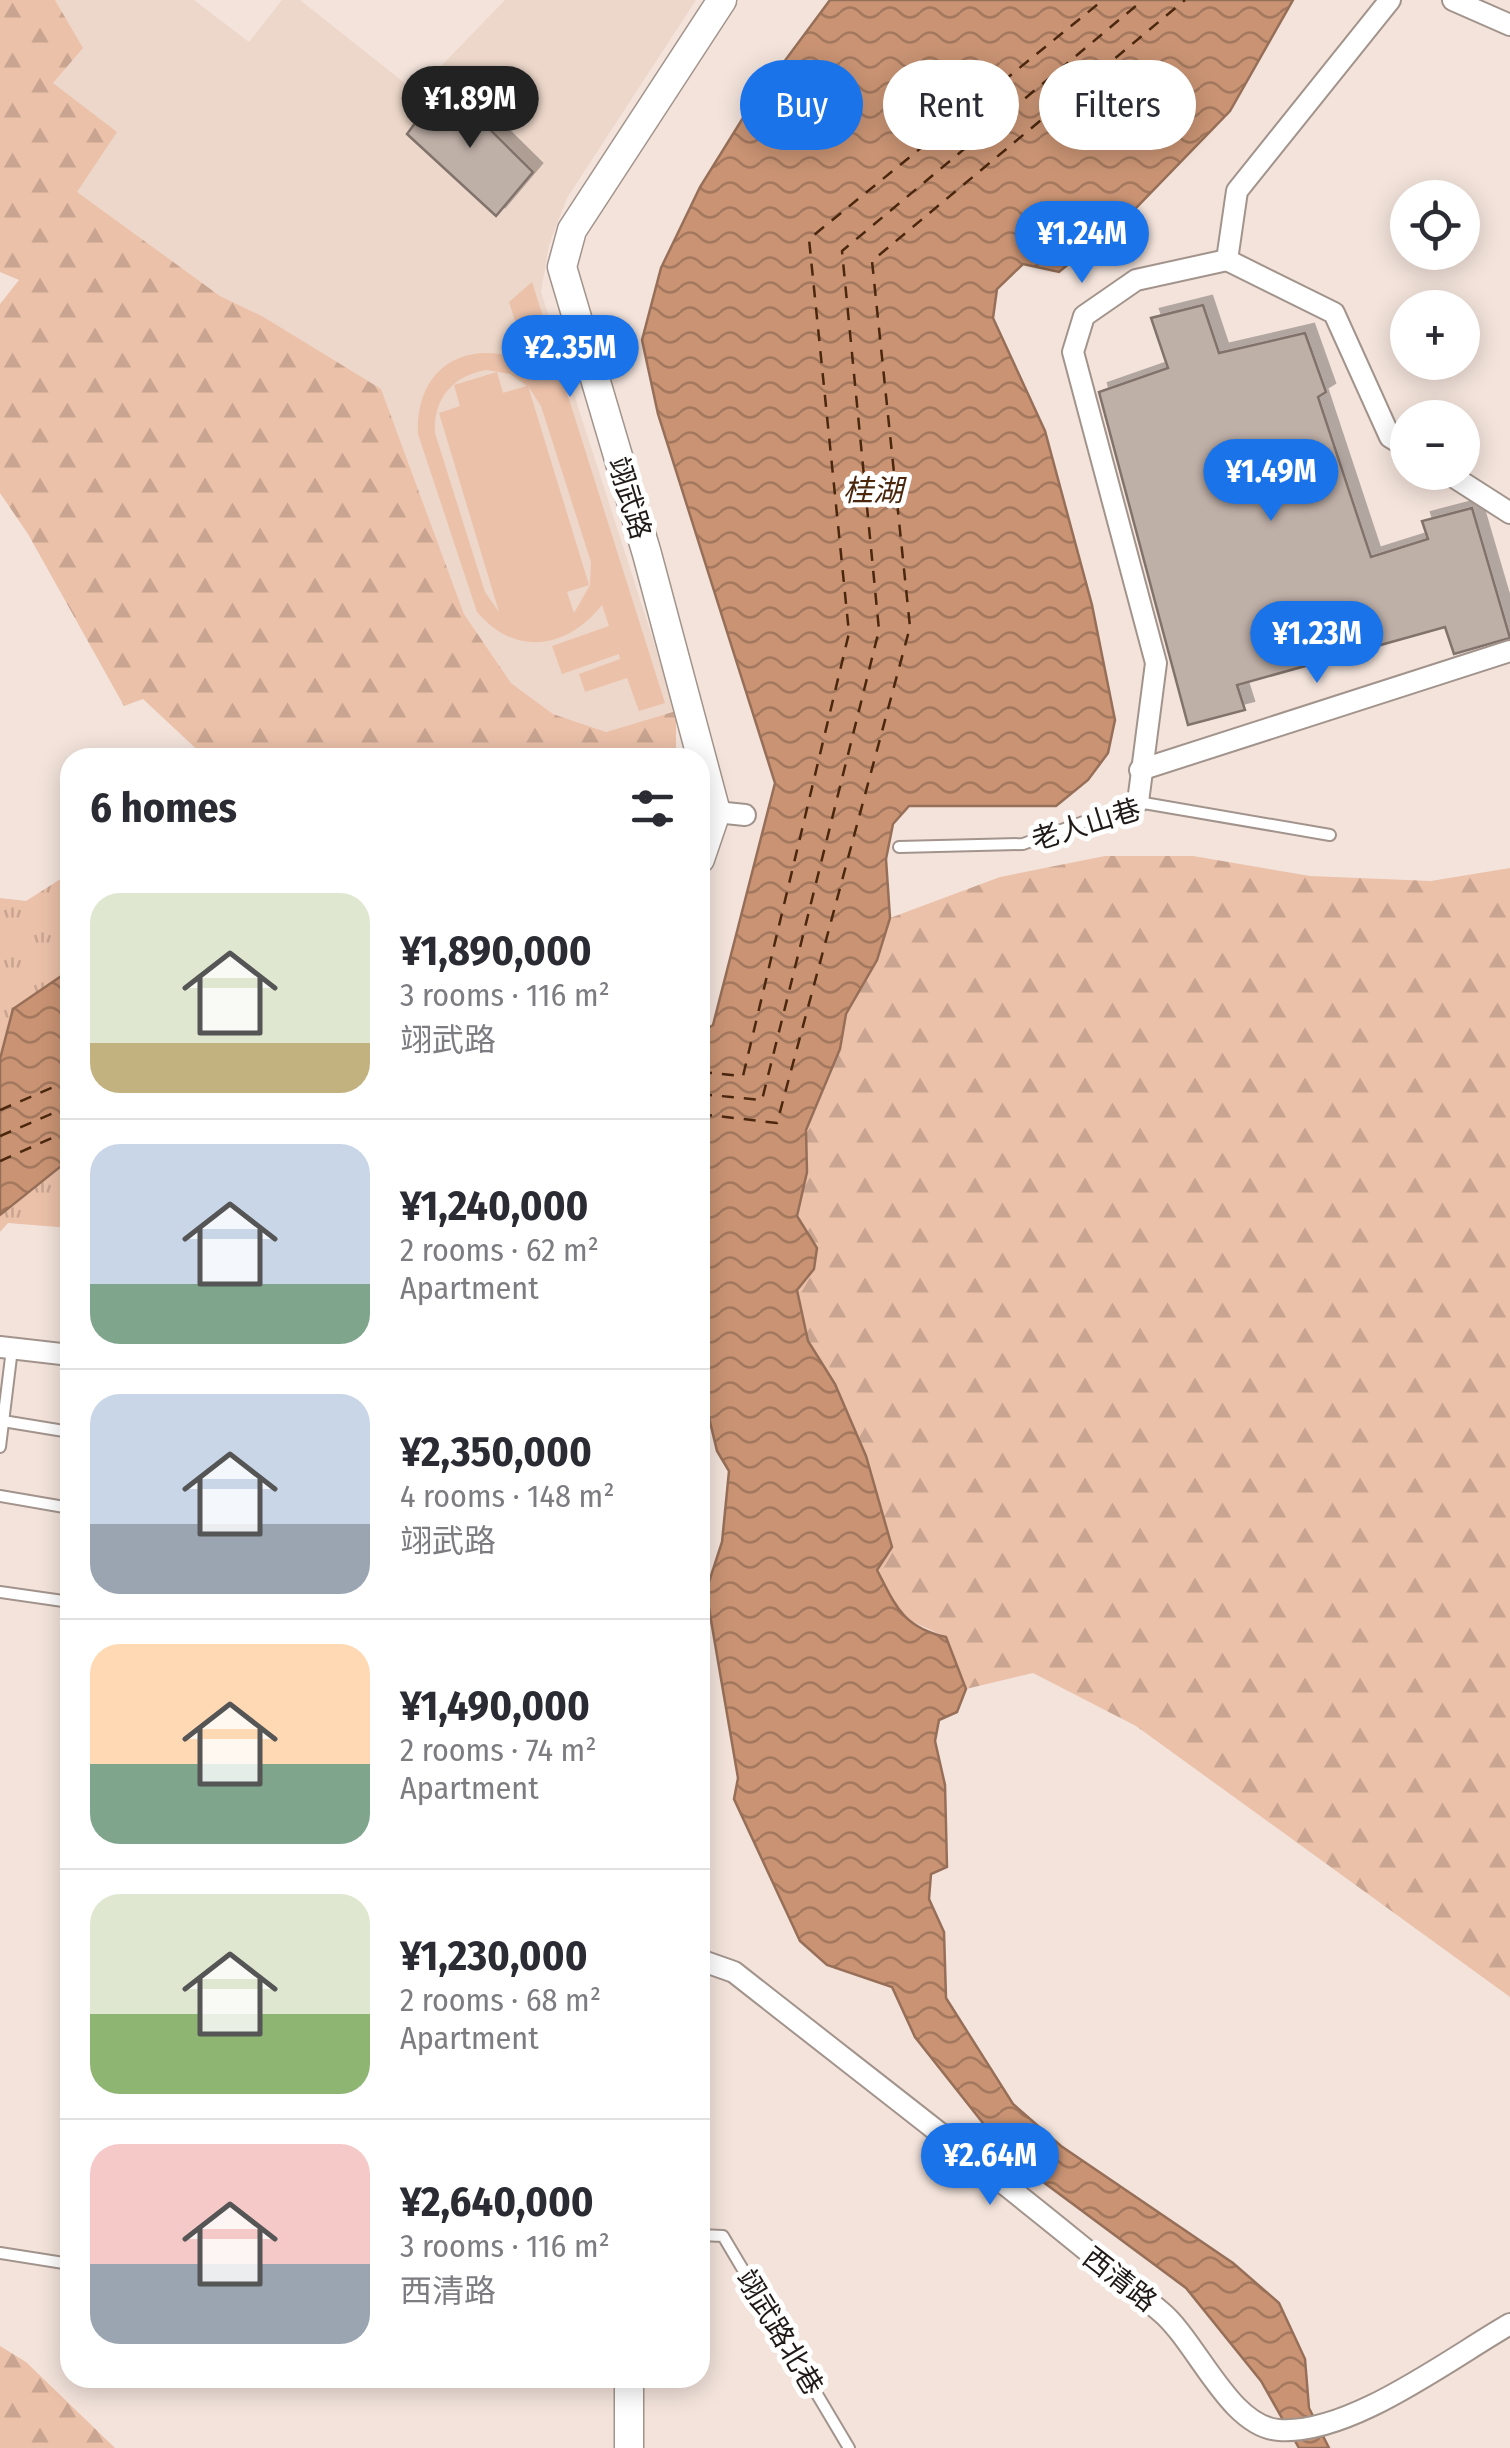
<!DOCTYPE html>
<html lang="en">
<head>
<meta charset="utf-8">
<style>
	:root { --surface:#fff; --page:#f7f7f7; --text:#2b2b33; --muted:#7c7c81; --line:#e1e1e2; --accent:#1a73e8 }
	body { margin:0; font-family:"Fira Sans Condensed","Noto Sans SC",sans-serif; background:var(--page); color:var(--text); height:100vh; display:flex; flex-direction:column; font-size:38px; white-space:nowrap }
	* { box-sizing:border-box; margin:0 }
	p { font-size:32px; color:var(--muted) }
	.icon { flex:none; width:55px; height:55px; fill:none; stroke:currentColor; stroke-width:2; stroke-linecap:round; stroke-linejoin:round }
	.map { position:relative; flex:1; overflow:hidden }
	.panel { position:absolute; left:60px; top:748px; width:650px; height:1640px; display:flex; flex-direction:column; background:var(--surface); border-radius:30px; box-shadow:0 5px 25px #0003 }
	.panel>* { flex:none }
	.top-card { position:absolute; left:740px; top:60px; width:620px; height:90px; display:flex; gap:20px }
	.tools { position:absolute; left:1390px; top:180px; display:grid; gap:20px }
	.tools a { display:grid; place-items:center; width:90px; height:90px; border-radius:50%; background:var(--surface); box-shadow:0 5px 25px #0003; font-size:50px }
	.price { position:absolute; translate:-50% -85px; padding:0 22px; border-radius:35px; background:var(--accent); color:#fff; font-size:32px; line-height:65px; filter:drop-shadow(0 2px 5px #0008) }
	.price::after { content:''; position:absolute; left:50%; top:60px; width:30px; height:22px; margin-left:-15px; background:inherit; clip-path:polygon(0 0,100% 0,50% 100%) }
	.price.selected { background:#222; color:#fff }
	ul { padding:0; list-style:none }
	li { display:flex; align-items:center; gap:30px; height:250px; padding:0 30px }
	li+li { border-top:2px solid var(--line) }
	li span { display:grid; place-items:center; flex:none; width:280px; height:200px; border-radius:30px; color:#555 }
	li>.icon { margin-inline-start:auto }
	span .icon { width:120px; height:120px; fill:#fffc; stroke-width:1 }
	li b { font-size:42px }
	h2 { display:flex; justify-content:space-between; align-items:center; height:120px; padding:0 30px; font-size:42px }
	.chip { padding:0 35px; border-radius:45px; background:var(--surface); box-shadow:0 5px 25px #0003; font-size:35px; line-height:90px }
	.chip.selected { background:var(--accent); color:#fff }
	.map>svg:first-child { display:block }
</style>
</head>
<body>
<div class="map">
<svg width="1510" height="2448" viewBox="0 0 1510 2448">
	<defs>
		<pattern id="grass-tufts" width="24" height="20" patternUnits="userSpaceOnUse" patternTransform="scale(2.5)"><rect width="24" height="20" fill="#ebc1a9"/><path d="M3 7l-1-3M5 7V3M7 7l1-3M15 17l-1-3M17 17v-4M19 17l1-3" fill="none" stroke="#c9a591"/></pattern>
		<pattern id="forest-firs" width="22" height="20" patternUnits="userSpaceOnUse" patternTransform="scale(2.5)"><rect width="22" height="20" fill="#ebc1a9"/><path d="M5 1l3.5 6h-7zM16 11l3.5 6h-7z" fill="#c9a591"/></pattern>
		<pattern id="water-waves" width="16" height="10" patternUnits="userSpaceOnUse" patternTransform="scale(2.5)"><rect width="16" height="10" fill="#ca9474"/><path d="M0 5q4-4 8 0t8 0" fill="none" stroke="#a3785e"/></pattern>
		<filter id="shadow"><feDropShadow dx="9" dy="-9" stdDeviation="0" flood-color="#0004"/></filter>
	</defs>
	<rect width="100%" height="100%" fill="#f3e3db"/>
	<polygon fill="#edd7ca" points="55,0 194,0 249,42 282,0 300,0 416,92 505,0 696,0 567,198 549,245 541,292 676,711 606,732 553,714 511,683 464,614 381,390 262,316 220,296 76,192 53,83 82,47"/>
	<polygon fill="url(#grass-tufts)" points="70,873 70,1228 8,1223 0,1232 0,898 26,901"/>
	<g fill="url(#forest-firs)">
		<polygon points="0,0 55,0 83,48 53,83 117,132 77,192 220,296 262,316 381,389 464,614 511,683 553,714 606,732 676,711 676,757 205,757 143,699 124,706 28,534 0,493 0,304 19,280 0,272"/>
		<polygon points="1105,856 1193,856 1310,876 1431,881 1510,868 1510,1997 1136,1726 1033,1673 966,1689 946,1637 900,1616 877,1570 835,1384 808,1341 797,1290 814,1269 797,1216 807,1172 807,1127 840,1049 846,1014 877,960 890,918 1000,877"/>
		<polygon points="0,2346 26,2362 115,2448 0,2448"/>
	</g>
	<path fill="#ebc1a9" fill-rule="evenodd" d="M532,282L665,703L639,711L627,678L585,692L579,674L620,659L619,654L562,674L552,646L609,626L602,605C568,648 516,658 477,612L418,434C415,365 469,337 528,362L509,302ZM487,370L510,374L527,386L503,393L497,372L454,385L460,406L439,413L499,612L485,592L435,433C433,399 453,375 487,370ZM528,386L541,406L591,562L590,585L574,613L567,592L589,585Z"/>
	<g fill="url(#water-waves)" stroke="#976f58" stroke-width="2.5">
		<path d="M830,0H1293L1230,111L1133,211L1059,272L1023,264L997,289L993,318L1045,431L1092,605L1115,720L1108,753L1088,780L1056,806H909L893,824L886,859L890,918L877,960L846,1014L840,1049L806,1130L807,1172L797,1216L817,1248L814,1269L797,1290L808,1341L835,1384L866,1456L892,1547L877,1570C896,1607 903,1627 946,1637L966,1689L957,1712L939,1720L935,1741L945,1785L947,1867L931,1874L929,1899L944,1932L946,1998L1013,2104L1061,2146L1233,2263L1279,2303L1305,2359L1309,2408L1329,2448H1299L1261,2381L1186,2288L1023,2167L990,2132L915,2037L892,1987L827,1965L800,1941L734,1799L738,1778L706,1591L722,1542L729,1471L717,1451L700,1380V1033L713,1025L775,783L658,414L642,340L661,268L700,187L746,113Z"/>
		<polygon points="70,970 70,1159 0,1215 0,1059 13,1009"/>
	</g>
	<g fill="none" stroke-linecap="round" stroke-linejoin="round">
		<g stroke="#4b270e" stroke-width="2.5" stroke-dasharray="12 10" stroke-linecap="butt">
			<polyline points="700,1072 743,1076 849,633 809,239 1103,0"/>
			<polyline points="700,1094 762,1100 879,630 842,251 1143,0"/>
			<polyline points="0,1110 70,1080"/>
			<polyline points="700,1114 777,1123 910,627 872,261 1185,0"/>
			<polyline points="0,1136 70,1106"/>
			<polyline points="0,1161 70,1130"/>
		</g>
	</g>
	<g fill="#beafa7" stroke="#81736c" stroke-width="2.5" filter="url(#shadow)">
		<polygon points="444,84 533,172 496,216 407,134"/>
		<polygon points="1203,305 1219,353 1305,333 1326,392 1318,397 1371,557 1428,539 1422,521 1472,508 1510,638 1454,654 1445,627 1237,685 1245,710 1188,725 1099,392 1168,368 1151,318"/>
	</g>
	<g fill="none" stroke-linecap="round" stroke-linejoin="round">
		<g stroke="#a2948c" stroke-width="14">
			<g id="lane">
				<polyline points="899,847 1023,844 1138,802 1330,835"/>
				<polyline points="3,1421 70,1432"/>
				<polyline points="0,1447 12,1349"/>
				<polyline points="0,1496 70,1508"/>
				<polyline points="0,1592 70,1602"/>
				<polyline points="700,2235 723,2236 849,2448"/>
				<polyline points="0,2253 70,2264"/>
			</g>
		</g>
		<g stroke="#a2948c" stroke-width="24">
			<g id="street">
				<polyline points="1390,0 1237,191 1227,260 1334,313 1390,437 1408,448"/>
				<polyline points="1453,0 1510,25"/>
				<polyline points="1446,472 1510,513"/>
				<polyline points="1140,770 1510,651"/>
				<polyline points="1138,802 1156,663 1073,352 1084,316 1136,280 1227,260"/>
				<polyline points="716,812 745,815"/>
				<polyline points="0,1347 70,1355"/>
				<path d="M700,1960L734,1972C876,2084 1021,2194 1160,2311C1197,2341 1229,2427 1279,2430C1350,2435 1449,2359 1510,2324"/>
			</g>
		</g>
		<g stroke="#a2948c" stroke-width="31">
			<g id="secondary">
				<polyline points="700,859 716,812 647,554 562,267 572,230 722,0"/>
				<polyline points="629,2378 629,2448"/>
			</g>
		</g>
		<use href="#lane" stroke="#fff" stroke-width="10"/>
		<use href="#street" stroke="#fff" stroke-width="20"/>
		<use href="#secondary" stroke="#fff" stroke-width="28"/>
	</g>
	<g text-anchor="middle" stroke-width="10" stroke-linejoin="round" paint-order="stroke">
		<g font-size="28" fill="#1f1a17" stroke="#fff">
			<text transform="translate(630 498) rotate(73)" y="10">翊武路</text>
			<text transform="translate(1086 824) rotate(-17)" y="10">老人山巷</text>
			<text transform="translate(1120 2279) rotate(38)" y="10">西清路</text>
			<text transform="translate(780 2332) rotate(59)" y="10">翊武路北巷</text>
		</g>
		<g font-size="30" font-style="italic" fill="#4b270e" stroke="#fff">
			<text x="873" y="501">桂湖</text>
		</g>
	</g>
</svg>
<div class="tools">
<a><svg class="icon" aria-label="locate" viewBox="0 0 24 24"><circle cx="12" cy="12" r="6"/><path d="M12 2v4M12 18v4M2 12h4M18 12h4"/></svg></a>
<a>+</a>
<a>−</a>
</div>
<b class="price selected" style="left:470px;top:151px">¥1.89M</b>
<b class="price" style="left:1082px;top:286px">¥1.24M</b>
<b class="price" style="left:570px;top:400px">¥2.35M</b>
<b class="price" style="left:1271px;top:524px">¥1.49M</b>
<b class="price" style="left:1317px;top:686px">¥1.23M</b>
<b class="price" style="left:990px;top:2208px">¥2.64M</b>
<div class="top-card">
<a class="chip selected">Buy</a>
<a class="chip">Rent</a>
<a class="chip">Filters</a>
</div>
<section class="panel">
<h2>6 homes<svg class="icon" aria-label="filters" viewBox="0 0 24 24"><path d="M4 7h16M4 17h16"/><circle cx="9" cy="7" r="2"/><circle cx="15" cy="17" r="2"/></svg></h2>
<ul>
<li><span style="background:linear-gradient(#dfe7d0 75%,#c2b280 0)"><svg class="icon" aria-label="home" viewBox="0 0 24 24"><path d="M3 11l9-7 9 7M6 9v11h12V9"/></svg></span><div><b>¥1,890,000</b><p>3 rooms · 116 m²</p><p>翊武路</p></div></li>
<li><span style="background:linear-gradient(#c9d6e8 70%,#7fa58c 0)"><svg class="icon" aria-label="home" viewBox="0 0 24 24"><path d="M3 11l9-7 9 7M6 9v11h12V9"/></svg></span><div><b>¥1,240,000</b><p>2 rooms · 62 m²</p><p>Apartment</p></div></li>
<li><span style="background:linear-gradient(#c9d6e8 65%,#9aa5b1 0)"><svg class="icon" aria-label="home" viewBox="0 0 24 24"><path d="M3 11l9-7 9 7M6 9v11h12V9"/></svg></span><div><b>¥2,350,000</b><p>4 rooms · 148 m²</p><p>翊武路</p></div></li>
<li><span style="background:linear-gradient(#ffd9b3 60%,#7fa58c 0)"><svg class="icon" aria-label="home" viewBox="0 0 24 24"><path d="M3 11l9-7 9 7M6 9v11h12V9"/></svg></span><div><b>¥1,490,000</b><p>2 rooms · 74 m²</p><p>Apartment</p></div></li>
<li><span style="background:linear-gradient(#dfe7d0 60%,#8fb573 0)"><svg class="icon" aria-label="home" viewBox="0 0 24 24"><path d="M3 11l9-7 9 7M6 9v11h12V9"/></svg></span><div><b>¥1,230,000</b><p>2 rooms · 68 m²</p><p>Apartment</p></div></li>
<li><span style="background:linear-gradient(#f6c9c9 60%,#9aa5b1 0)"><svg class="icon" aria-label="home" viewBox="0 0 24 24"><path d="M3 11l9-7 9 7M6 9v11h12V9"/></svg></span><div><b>¥2,640,000</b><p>3 rooms · 116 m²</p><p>西清路</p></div></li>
</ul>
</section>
</div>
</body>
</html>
